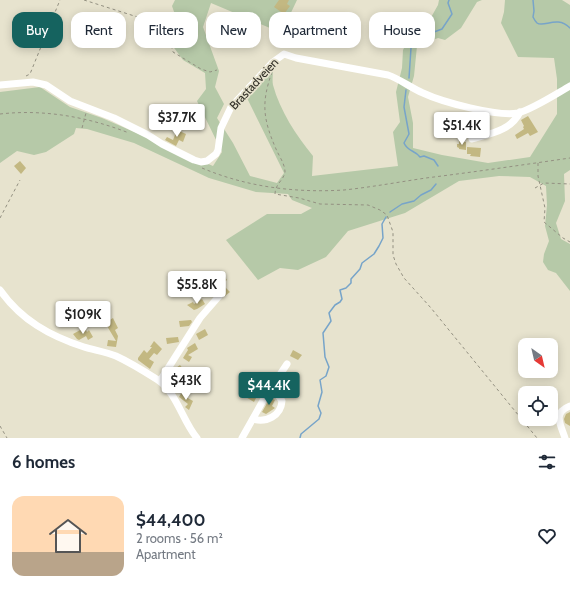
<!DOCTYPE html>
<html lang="en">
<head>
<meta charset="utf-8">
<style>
	:root { --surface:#fff; --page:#f2f2f3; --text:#1f2937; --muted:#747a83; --line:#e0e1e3; --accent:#15635f }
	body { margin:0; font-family:Cabin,sans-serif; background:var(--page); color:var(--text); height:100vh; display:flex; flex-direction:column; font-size:15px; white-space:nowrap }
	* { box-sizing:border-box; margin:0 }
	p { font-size:13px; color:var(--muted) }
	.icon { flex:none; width:22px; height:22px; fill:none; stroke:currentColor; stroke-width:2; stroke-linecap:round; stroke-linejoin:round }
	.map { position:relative; height:438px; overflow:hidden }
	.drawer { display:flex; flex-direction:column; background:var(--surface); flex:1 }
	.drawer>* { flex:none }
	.guide { position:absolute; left:12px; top:12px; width:546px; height:36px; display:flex; gap:8px }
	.needle { width:26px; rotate:146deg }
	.fabs { position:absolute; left:518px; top:338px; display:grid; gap:8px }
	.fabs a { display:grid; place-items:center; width:40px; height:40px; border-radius:8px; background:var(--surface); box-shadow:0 2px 10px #0003; font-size:20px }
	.price { position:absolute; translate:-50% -34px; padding:0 9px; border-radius:4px; background:#fff; color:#222; font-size:13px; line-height:26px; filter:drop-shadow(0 1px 2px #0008) }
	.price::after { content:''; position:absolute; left:50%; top:24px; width:12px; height:9px; margin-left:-6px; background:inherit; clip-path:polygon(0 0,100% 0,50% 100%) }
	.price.on { background:var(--accent); color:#fff }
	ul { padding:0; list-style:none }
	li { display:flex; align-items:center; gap:12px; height:100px; padding:0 12px }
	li+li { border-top:1px solid var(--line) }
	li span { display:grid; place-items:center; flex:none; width:112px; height:80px; border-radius:12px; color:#555 }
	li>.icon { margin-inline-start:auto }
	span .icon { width:48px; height:48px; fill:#fffc; stroke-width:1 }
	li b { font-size:17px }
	h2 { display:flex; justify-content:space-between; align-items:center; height:48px; padding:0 12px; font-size:17px }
	.pill { padding:0 14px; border-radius:12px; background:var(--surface); box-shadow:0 2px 10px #0003; font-size:14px; line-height:36px }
	.pill.on { background:var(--accent); color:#fff }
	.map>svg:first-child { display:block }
</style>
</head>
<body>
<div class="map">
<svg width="570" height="438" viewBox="0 0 570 438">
	<rect width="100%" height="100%" fill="#e7e3ce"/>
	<path fill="#b6c9a8" d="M175,0H297L287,21L277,31L211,3L203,27L219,71L215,87L224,104L217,118L233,143L250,176L277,183L284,173L246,96L273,69C273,74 272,80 273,85C280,111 296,135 313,156L312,176L398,166L393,132L400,122L396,92L402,68L403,50L410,36L425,28L438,5L439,0H482L477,2L461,28L445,40L438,38L417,46L414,76L408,97L413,123V148L442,155L488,163L530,157L557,114V79L554,58L518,57L501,23L504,12L505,0H562L570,5V170L564,174L565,201L556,223L561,239L570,244V291L556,273L548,270L543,262L544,254L549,241L545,226L547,205L546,186L530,177L499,176L459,181L405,213L348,231L326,257L298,270L280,268L258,280L226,240L267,214H301L312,208L292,200L288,194L256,192L209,178L134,143L87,129L76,128L74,134L46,152L34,155L17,151L0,163V92L40,87L70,107L102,118L213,166L222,152L197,101L206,89L205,73L183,60L172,45L180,29L172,6Z"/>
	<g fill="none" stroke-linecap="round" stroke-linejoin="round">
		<g stroke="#77a4c9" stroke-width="1.5">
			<path d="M533,0L534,11L533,17C534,19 535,21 537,23C544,28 557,15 570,28"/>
			<polyline points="409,78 411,48 420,39 434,32 442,29 452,14 448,3 449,0"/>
			<path d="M406,90L404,107L409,134L404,143C408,152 415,150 420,157L424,156L434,160L438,166"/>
			<polyline points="390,212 402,204 414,201 421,195 431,190 436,184"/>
			<polyline points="300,438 301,434 319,419 321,413 318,406 322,392 320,380 326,376 329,367 325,357 323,333 331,321 329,313 335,305 340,302 342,299 340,290 346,288 351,283 351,279 360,269 362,263 374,254 379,246 383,238 382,224 386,217"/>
		</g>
	</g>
	<g fill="#c3b882">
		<polygon points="279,0 289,0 287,4 290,6 284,14 274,7"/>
		<polygon points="528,116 538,132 530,136 528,133 517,139 515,135 524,129 523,127 524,126 521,120"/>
		<polygon points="463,125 479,126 478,132 469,135 470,134 462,133"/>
		<polygon points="177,130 186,134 183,142 179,140 176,146 165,140 167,137 173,140"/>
		<polygon points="459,141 466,142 466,150 459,149 459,148 457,147 457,144 459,144"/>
		<polygon points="467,147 481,148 480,157 470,156 471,154 467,154"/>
		<polygon points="20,161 26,168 21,174 14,166"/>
		<polygon points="224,275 227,280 222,284 230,292 225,296 224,292 218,290 212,296 208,293 215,285 213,283"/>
		<polygon points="202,299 205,304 197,309 194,310 187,305 193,302 194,304"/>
		<polygon points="113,318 118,328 115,330 118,336 116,347 107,346 108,340 116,341 107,326 110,325 108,321"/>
		<polygon points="191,320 192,322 189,326 180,327 179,321"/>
		<polygon points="82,329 83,331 86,330 87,332 89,330 93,337 88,340 86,336 79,340 77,339 73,334"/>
		<polygon points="205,329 208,335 199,340 196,334"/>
		<polygon points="178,337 179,342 167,344 166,338"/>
		<polygon points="154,341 162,349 157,355 154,353 149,359 154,362 150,369 138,360 138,358 144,350 147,353 152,347 150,347"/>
		<polygon points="195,343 198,349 188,355 192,357 189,362 183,358 188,350 187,348"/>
		<polygon points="293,350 302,355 298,360 290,356"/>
		<polygon points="180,365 184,370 174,378 175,379 170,384 167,381 174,373 173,370"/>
		<polygon points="249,388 258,394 254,402 244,396"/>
		<polygon points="182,392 187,396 186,397 193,401 189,410 185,407 188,404 179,397"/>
		<polygon points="270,398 275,400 272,406 275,408 266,414 262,412"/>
		<polygon points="570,412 570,426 565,423 564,419 566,414"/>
	</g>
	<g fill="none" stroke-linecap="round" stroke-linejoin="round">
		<g stroke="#939081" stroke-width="1" stroke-dasharray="3 3" stroke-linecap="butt">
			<path d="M84,0L169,27C173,35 170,44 173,52L201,69L210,72L217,70"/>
			<path d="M272,72C261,103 263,119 276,149C279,156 285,164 285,172C284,180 275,184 275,194L299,198L320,204L368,205L380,210L387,215L393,232V255L396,264L404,278L431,308L537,438"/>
			<polyline points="26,76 30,74 32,69 60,0"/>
			<path d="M0,114C44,109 88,117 129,133"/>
			<polyline points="82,128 86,113"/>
			<polyline points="538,163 538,176 545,208 544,222 563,238 570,242"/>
			<path d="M202,168C247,187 295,193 344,190C372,187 399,182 426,178C474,172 522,165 570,158"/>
			<polyline points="535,188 544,183 570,184"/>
			<polyline points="0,218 20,180"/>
			<polyline points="0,426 7,438"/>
		</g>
		<g stroke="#fff" stroke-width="7">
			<path d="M0,85L33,82L46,85L70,101L114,118L148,135L162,144L194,160L201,162L207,161L216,154L218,150L221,128L231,107L273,62L284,54L296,58L388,75C400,79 411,88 423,93C442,102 498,117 518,113C533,109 556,94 570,86"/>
			<path d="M472,139C489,134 511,131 520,112"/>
			<path d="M0,290C21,320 50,336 84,347C94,350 106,352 116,356C129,362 147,373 158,380C177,393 183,422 197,438"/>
			<polyline points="160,381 200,318 220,295"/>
			<path d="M253,419C266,423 281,416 282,401L278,395L268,392"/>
			<polyline points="242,438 265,397 287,364"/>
			<path d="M565,438C561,425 552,413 570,406"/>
		</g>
	</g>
	<g text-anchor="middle" stroke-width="3.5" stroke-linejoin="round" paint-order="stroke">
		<g font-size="12" fill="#312f27" stroke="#e7e3ce">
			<text transform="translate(254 84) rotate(-47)" y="4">Brastadveien</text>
		</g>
	</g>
</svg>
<div class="fabs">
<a><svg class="needle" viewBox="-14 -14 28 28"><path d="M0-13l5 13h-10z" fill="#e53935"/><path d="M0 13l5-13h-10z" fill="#747a83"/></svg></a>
<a><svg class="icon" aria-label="locate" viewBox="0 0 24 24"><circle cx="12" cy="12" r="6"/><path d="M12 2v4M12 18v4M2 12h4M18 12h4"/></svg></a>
</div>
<b class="price" style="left:177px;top:138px">$37.7K</b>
<b class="price" style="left:462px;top:146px">$51.4K</b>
<b class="price" style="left:197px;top:305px">$55.8K</b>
<b class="price" style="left:83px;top:335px">$109K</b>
<b class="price" style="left:186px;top:401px">$43K</b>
<b class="price on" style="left:269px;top:406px">$44.4K</b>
<div class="guide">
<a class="pill on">Buy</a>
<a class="pill">Rent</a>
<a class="pill">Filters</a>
<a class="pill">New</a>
<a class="pill">Apartment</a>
<a class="pill">House</a>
</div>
</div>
<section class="drawer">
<h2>6 homes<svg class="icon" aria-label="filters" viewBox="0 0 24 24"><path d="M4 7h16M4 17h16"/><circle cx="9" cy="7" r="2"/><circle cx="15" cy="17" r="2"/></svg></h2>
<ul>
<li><span style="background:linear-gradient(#ffd9b3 70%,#b9a48a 0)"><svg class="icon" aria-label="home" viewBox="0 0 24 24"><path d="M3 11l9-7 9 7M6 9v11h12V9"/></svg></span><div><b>$44,400</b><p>2 rooms · 56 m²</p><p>Apartment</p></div><svg class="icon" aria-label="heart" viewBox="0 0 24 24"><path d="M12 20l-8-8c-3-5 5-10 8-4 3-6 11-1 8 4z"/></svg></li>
</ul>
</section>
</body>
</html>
